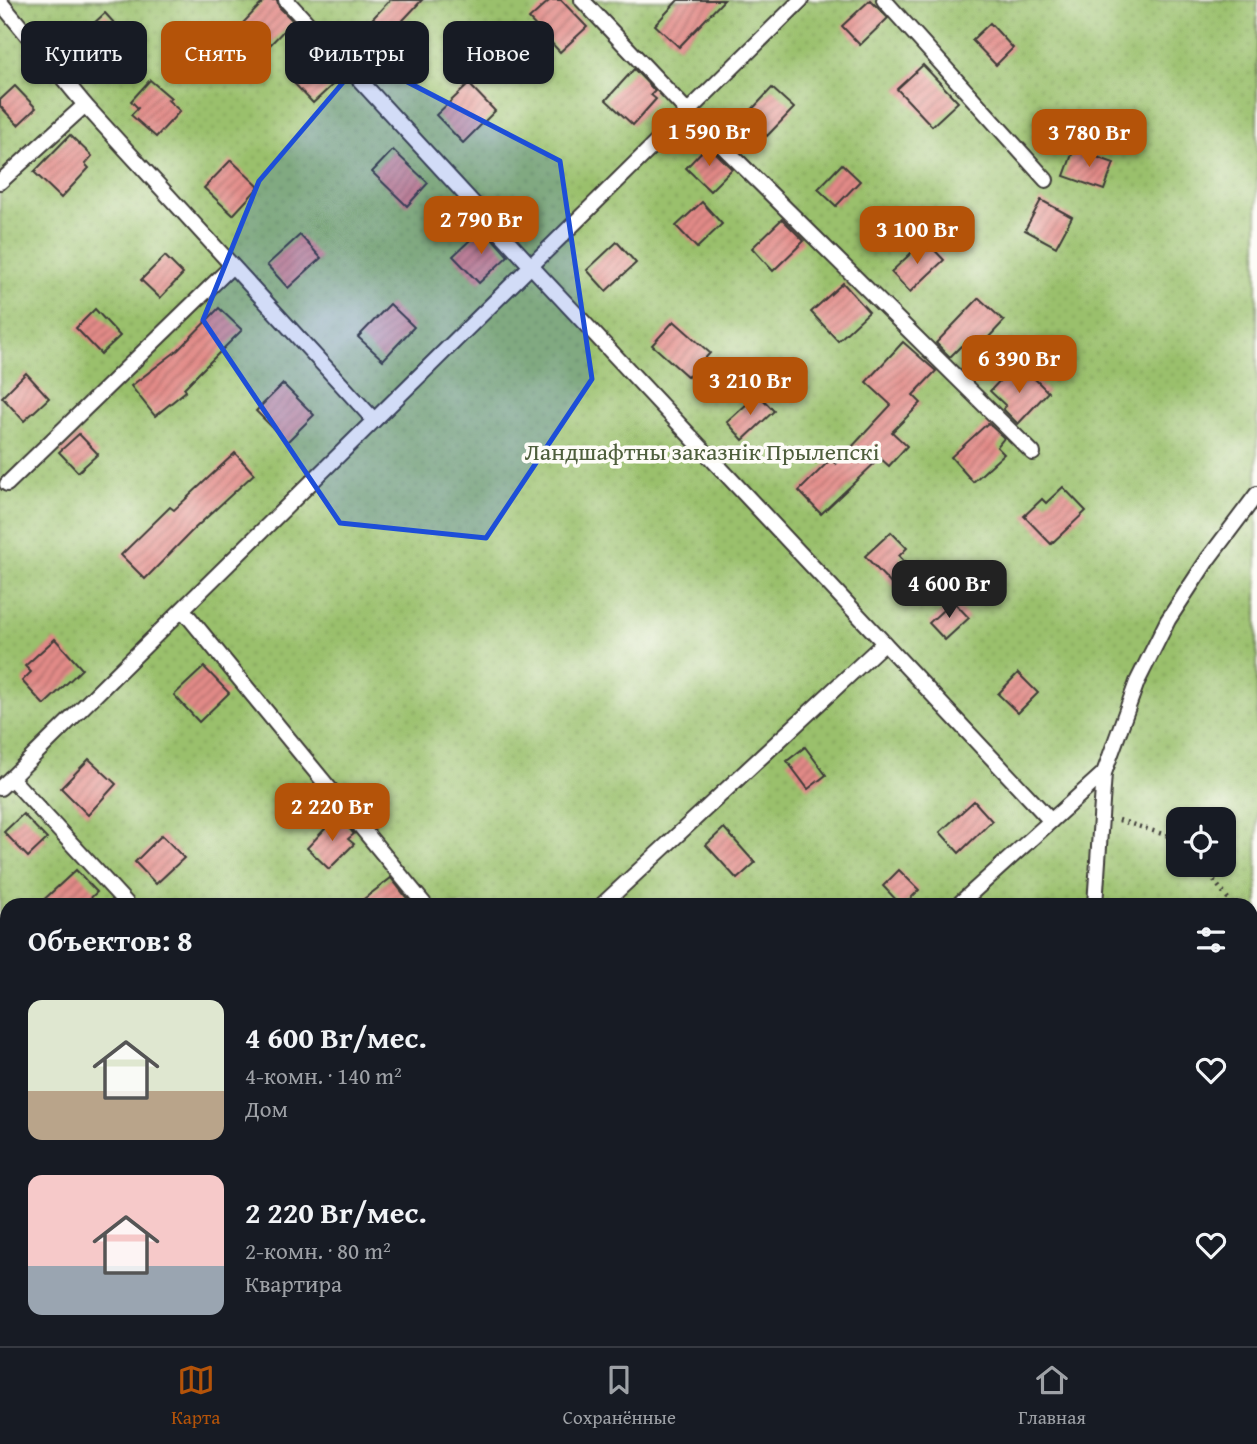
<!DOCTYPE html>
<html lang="ru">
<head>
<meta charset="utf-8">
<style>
	:root { --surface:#171b24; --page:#20242c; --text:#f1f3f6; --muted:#9ea1a6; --line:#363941; --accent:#b45309 }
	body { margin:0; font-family:"Gentium Book Plus",serif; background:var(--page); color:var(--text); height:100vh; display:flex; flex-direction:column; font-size:26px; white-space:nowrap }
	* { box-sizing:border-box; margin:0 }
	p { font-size:23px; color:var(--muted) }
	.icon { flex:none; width:38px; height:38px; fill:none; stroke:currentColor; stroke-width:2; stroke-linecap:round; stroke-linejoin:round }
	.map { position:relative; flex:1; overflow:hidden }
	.panel { position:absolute; left:0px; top:898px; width:1258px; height:450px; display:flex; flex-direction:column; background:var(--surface); border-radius:21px 21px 0 0; box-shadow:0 2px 5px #0004 }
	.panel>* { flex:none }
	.top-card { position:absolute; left:21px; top:21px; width:700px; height:63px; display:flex; gap:14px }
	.tools { position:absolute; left:1166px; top:807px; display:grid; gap:14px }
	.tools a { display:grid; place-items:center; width:70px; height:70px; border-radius:14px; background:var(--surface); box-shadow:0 2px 5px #0004; font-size:35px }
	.price { position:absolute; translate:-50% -60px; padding:0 16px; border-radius:14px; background:var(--accent); color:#fff; font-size:23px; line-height:46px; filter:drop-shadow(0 2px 4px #0008) }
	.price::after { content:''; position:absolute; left:50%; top:42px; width:21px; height:16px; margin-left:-10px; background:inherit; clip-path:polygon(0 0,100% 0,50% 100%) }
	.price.current { background:#222; color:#fff }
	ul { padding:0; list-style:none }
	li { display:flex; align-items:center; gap:21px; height:175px; padding:0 28px }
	li span { display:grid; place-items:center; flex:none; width:196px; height:140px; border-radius:14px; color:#555 }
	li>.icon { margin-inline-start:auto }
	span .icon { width:84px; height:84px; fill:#fffc; stroke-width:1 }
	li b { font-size:30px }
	h2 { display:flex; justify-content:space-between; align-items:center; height:84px; padding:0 28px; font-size:30px }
	.chip { padding:0 24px; border-radius:14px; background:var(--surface); box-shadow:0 2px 5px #0004; font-size:24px; line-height:63px }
	.chip.current { background:var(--accent); color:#fff }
	.menu { display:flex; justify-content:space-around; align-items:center; height:98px; border-top:2px solid var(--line); background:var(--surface); font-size:19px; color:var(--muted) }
	.menu a { display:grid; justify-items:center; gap:4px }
	.menu .current { color:var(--accent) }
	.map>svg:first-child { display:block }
</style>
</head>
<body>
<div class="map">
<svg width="1257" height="1346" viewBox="0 0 1257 1346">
	<defs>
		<pattern id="park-dots" width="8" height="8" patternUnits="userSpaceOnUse" patternTransform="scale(1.75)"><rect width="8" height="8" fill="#9ac06c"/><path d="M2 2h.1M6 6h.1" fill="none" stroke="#84a45d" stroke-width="1.8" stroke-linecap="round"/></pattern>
		<pattern id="garden-furrows" width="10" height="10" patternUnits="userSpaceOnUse" patternTransform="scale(1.75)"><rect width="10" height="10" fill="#9ac06c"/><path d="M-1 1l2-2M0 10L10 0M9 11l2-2" fill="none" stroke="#84a45d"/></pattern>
		<pattern id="building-hatch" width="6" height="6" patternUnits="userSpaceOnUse" patternTransform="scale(1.75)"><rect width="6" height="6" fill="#e28a87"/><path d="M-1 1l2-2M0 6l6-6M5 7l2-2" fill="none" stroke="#b6706e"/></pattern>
	</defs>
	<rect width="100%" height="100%" fill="#fdfcf7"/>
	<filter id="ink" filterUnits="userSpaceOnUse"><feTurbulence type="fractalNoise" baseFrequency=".0143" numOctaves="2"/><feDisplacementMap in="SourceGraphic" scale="14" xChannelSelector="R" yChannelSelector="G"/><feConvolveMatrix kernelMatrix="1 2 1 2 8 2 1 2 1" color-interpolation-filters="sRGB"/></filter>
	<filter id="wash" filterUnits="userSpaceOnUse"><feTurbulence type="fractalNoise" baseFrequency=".00686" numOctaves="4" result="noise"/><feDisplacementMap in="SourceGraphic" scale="28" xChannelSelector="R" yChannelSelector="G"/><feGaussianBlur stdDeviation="1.57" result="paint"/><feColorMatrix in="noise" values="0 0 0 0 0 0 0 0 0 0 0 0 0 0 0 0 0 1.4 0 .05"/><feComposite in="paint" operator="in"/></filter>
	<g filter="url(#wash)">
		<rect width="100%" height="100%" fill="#f7e6d2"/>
		<path fill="url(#park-dots)" stroke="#5b6e44" stroke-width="2" fill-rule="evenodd" d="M0,0H1257V1346H0ZM1178,819H1223V864H1178ZM7,905H1251V1340H7Z"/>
		<polygon fill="url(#garden-furrows)" stroke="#5b6e44" stroke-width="2" points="1251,1243 1257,1249 1257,1346 717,1346 724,1340 1251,1340"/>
		<g id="blocks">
			<g fill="url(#building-hatch)">
				<polygon points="265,0 277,0 279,7 293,21 268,47 243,23"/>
				<polygon points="390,0 422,0 377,48 360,32"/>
				<polygon points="550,0 561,0 587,27 560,52 529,19"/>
				<polygon points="678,0 724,0 679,47 655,25"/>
				<polygon points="870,0 888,18 860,45 842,26"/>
				<polygon points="105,13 125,35 117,42 122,48 102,66 77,39"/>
				<polygon points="990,23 1013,48 996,65 972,40"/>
				<polygon points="318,53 341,77 313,103 291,80"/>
				<polygon points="923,65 958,102 932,126 897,89"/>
				<polygon points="634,69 655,91 651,95 656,99 633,125 606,100"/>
				<polygon points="150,80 171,98 168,100 180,111 156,137 131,115 138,108 131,101"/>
				<polygon points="469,84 495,111 463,143 436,115"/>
				<polygon points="15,86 36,108 18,125 0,106 0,100"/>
				<polygon points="772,88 794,108 767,136 746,116"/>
				<polygon points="70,135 92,156 85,164 89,168 61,198 34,172"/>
				<polygon points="708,145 732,169 710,191 686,168"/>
				<polygon points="1074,149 1114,163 1104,190 1064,176"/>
				<polygon points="393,150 428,183 407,206 372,172"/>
				<polygon points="231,160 259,187 233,215 204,188"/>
				<polygon points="842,164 860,181 836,206 818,189"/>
				<polygon points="1041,200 1072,217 1056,247 1025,230"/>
				<polygon points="702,202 722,224 697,248 676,226"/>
				<polygon points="782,219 804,241 773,271 752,248"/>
				<polygon points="483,228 508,256 479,283 453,256"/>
				<polygon points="300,235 321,258 288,288 267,265"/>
				<polygon points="925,240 944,260 910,292 891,272"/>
				<polygon points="617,242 636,263 606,291 587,270"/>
				<polygon points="165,256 183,274 160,298 141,280"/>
				<polygon points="843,283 869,312 838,341 811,312"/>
				<polygon points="979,298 1004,321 971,356 961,346 950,357 936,343"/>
				<polygon points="390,304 414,327 383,360 358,337"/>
				<polygon points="219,308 242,330 184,388 186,391 155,416 131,386 178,350"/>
				<polygon points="95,309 120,336 101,354 76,328"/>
				<polygon points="674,321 710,353 688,377 652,345"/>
				<polygon points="903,342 936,371 913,395 921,403 892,432 907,446 889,466 880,458 821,514 799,491 831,459 836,464 891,405 866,382"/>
				<polygon points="1026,370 1048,392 1018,424 1003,409 1006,406 990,391 1008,372 1017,380"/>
				<polygon points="26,373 49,398 24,421 2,397"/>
				<polygon points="283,384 314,415 287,442 256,411"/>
				<polygon points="758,394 774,411 743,440 727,422"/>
				<polygon points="988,423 1004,438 997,447 1004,454 973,482 951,457"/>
				<polygon points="79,434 98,454 78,472 59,452"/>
				<polygon points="235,453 254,474 193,530 145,579 121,555 170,507 174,510"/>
				<polygon points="1063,487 1086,511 1051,544 1024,516 1042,499 1046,503"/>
				<polygon points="891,532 907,548 899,556 912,570 894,587 865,556"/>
				<polygon points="953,601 969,618 945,640 929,623"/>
				<polygon points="55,639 82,669 44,705 22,681 31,672 25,666"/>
				<polygon points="204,667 229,693 199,722 174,695"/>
				<polygon points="1018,673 1038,693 1018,713 998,694"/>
				<polygon points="805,747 826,775 808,789 787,761"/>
				<polygon points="89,759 116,784 88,815 61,788"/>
				<polygon points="974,801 992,821 959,853 940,832"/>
				<polygon points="23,814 47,839 28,857 4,832"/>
				<polygon points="338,815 354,834 348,839 354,844 329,869 307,848"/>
				<polygon points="724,828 755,863 737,879 706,845"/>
				<polygon points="162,835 184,858 156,884 135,862"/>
				<polygon points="76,870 97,892 83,905 38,905"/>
				<polygon points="899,870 919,890 904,905 901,905 883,886"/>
				<polygon points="391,878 412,905 356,905"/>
			</g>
		</g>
	</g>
	<g filter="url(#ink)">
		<use href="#blocks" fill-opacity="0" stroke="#3d3a37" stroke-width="2"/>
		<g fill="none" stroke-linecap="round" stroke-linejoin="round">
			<g stroke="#3d3a37" stroke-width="18">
				<g id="service">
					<polyline points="286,0 531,266 1051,821"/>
					<polyline points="582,0 688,112 1033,453"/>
					<polyline points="884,0 1046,180"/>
					<polyline points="0,2 85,105 374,420"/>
					<polyline points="0,182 85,105"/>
					<polyline points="7,484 232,266"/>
					<polyline points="183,610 425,905"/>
					<polyline points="0,788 11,778"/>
					<polyline points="128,905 11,778 801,0"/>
					<polyline points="602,905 884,643"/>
					<polyline points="958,905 1104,773"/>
					<polyline points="1095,905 1104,773 1137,682 1168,620 1208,559 1257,494"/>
					<polyline points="0,1079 7,1087"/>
					<polyline points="247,1340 252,1346"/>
					<polyline points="471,1346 477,1340"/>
					<polyline points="873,1346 880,1340"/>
					<polyline points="1190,1346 1190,1340"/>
				</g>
			</g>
			<g stroke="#3d3a37" stroke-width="4.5" stroke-dasharray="2 5" stroke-linecap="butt">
				<polyline points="1119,820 1178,839"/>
				<polyline points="1201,864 1233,905"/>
				<polyline points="1251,927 1257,934"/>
				<polyline points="1251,1310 1257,1316"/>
			</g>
			<use href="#service" stroke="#fff" stroke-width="14"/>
		</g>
	</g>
	<path fill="#1d4ed8" fill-opacity="0.2" stroke="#1d4ed8" stroke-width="5" stroke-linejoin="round" d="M363,59L560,161L592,379L486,538L340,523L203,320L259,181Z"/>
	<g text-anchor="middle" stroke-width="7" stroke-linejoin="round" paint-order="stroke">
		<g font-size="24" fill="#4e5e3c" stroke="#fdfcf7">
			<text x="702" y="460">Ландшафтны заказнік Прылепскі</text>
		</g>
	</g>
</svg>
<div class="tools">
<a><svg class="icon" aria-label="locate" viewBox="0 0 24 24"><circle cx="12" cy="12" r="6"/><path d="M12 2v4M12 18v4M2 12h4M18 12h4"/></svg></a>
</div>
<b class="price" style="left:709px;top:168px">1 590 Br</b>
<b class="price" style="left:1089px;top:169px">3 780 Br</b>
<b class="price" style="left:481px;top:256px">2 790 Br</b>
<b class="price" style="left:917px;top:266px">3 100 Br</b>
<b class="price" style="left:1019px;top:395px">6 390 Br</b>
<b class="price" style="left:750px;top:417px">3 210 Br</b>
<b class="price current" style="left:949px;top:620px">4 600 Br</b>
<b class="price" style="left:332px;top:843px">2 220 Br</b>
<div class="top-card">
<a class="chip">Купить</a>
<a class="chip current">Снять</a>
<a class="chip">Фильтры</a>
<a class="chip">Новое</a>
</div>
<section class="panel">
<h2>Объектов: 8<svg class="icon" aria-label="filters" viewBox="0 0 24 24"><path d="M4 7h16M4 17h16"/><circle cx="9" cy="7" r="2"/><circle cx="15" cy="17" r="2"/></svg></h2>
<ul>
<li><span style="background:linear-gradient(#dfe7d0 65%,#b9a48a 0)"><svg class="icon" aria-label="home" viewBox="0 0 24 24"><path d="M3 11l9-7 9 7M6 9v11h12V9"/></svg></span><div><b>4 600 Br/мес.</b><p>4-комн. · 140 m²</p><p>Дом</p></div><svg class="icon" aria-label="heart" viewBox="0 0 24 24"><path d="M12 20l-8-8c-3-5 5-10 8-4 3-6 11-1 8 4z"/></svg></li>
<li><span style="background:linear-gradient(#f6c9c9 65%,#9aa5b1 0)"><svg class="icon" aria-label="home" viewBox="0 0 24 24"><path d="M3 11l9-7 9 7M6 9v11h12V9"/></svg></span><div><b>2 220 Br/мес.</b><p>2-комн. · 80 m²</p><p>Квартира</p></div><svg class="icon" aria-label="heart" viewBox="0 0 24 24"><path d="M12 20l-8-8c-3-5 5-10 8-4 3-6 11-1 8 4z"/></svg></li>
</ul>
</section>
</div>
<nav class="menu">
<a class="current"><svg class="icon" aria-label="map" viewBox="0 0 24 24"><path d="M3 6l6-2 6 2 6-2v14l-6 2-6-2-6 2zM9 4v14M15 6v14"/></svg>Карта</a>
<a><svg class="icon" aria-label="saved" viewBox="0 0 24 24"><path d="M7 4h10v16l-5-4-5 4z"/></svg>Сохранённые</a>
<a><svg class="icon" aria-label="home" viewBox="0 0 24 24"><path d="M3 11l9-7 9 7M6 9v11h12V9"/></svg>Главная</a>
</nav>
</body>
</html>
